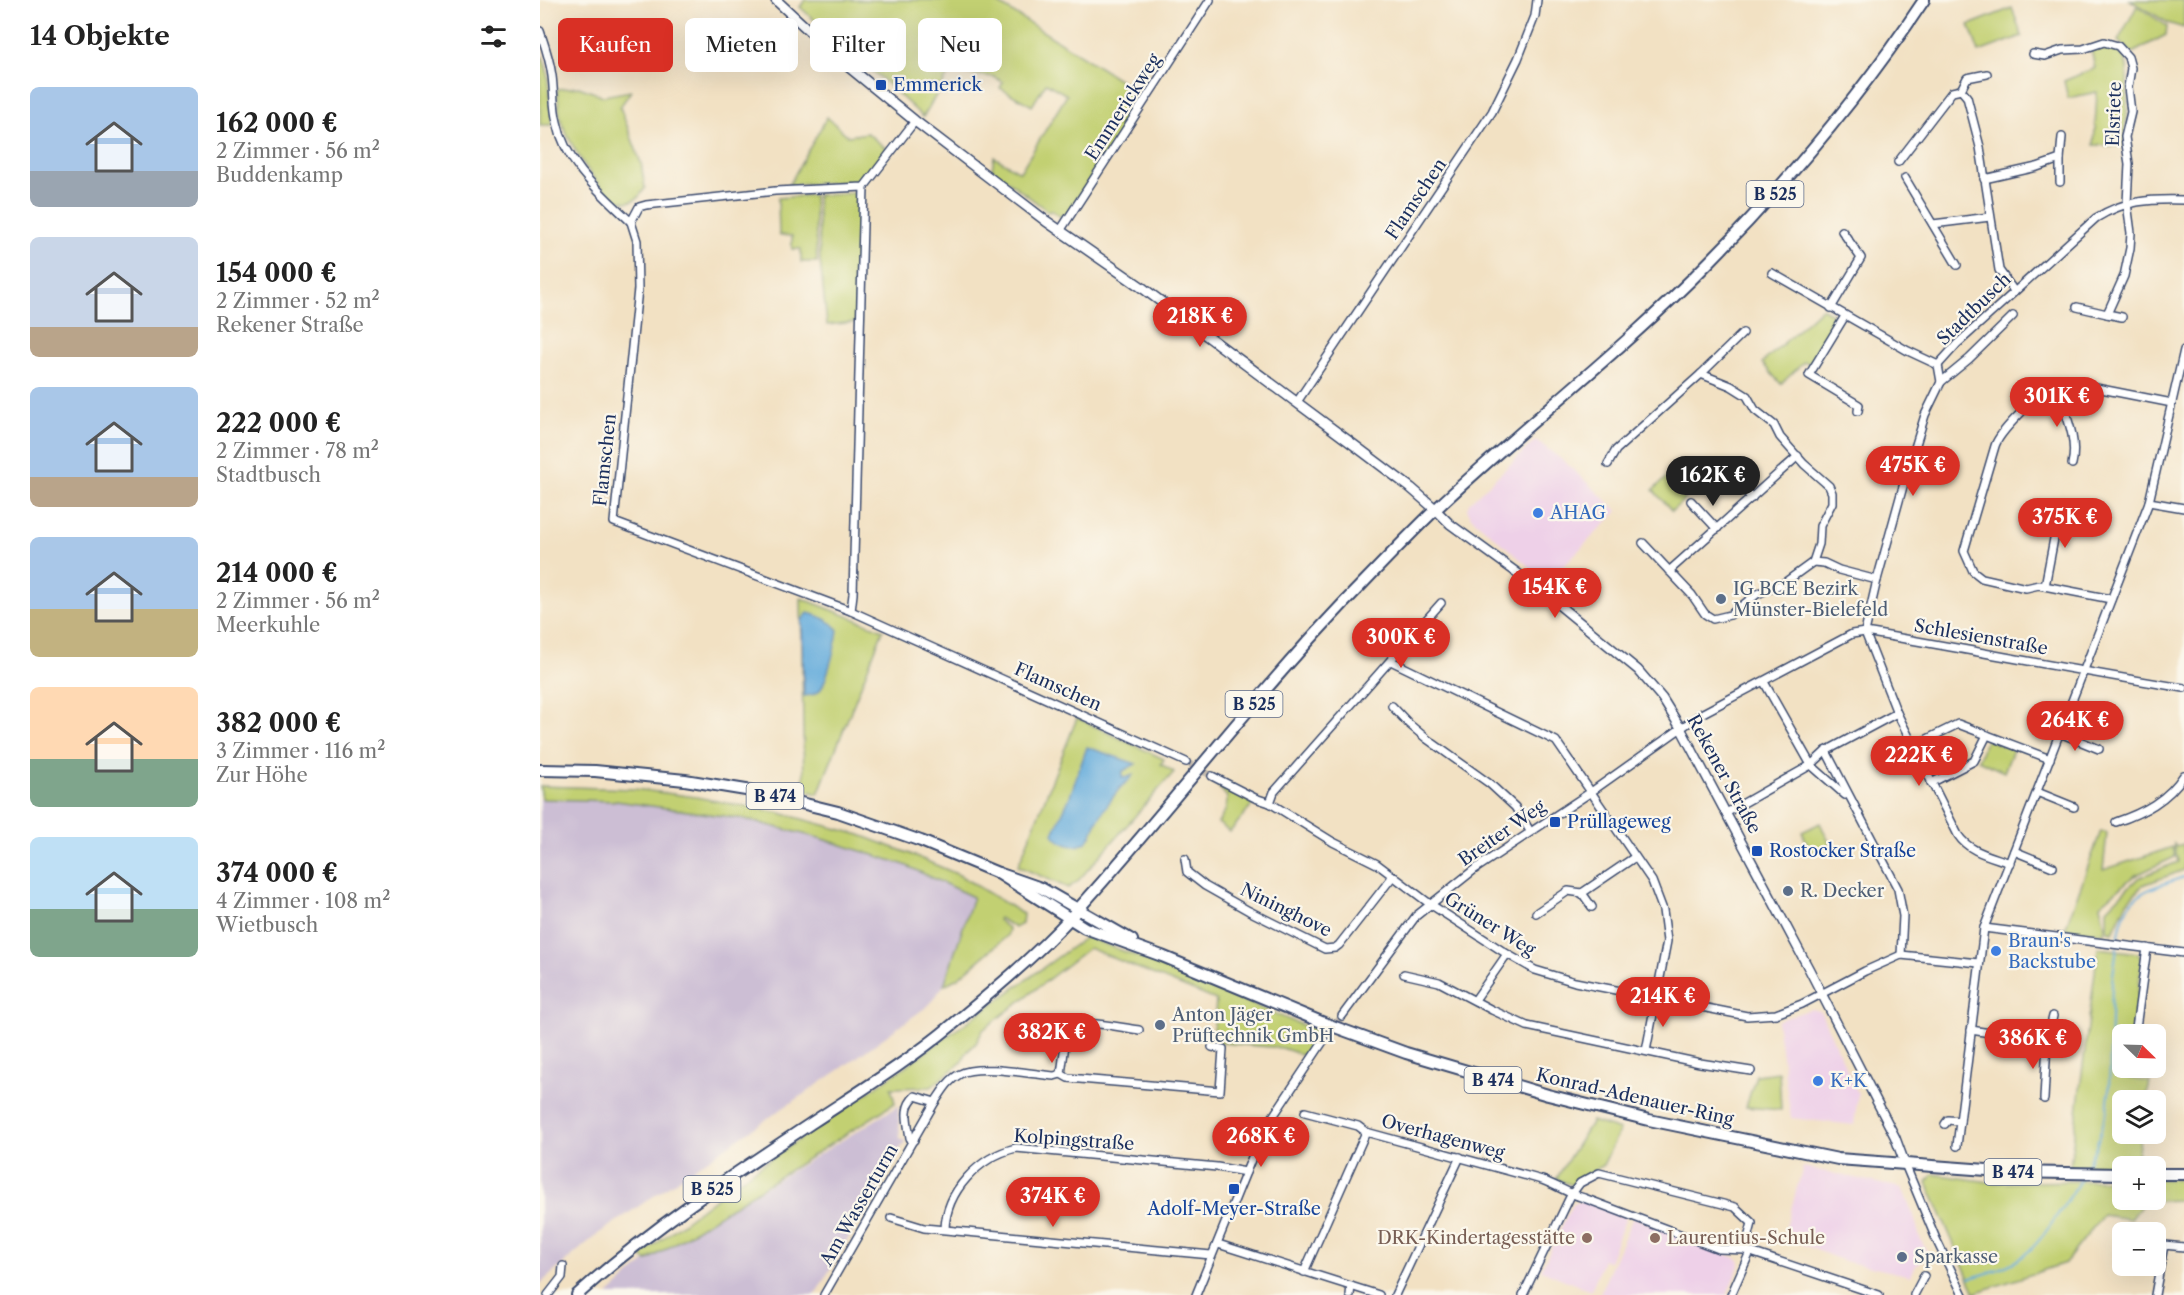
<!DOCTYPE html>
<html lang="de">
<head>
<meta charset="utf-8">
<style>
	:root { --surface:#fff; --page:#f6f6f6; --text:#222; --muted:#767676; --accent:#d93025 }
	body { margin:0; font-family:"Libre Caslon Text",serif; background:var(--page); color:var(--text); height:100vh; display:flex; flex-direction:column; font-size:22px; white-space:nowrap }
	* { box-sizing:border-box; margin:0 }
	p { font-size:20px; color:var(--muted) }
	.icon { flex:none; width:33px; height:33px; fill:none; stroke:currentColor; stroke-width:2; stroke-linecap:round; stroke-linejoin:round }
	.map { position:relative; flex:1; overflow:hidden }
	.sheet { display:flex; flex-direction:column; background:var(--surface); width:540px }
	.sheet>* { flex:none }
	.top-card { position:absolute; left:18px; top:18px; width:570px; height:54px; display:flex; gap:12px }
	.needle { width:39px; rotate:113deg }
	.tools { position:absolute; left:1572px; top:1024px; display:grid; gap:12px }
	.tools a { display:grid; place-items:center; width:54px; height:54px; border-radius:9px; background:var(--surface); box-shadow:0 6px 24px #0002; font-size:30px }
	.price { position:absolute; translate:-50% -51px; padding:0 14px; border-radius:21px; background:var(--accent); color:#fff; font-size:20px; line-height:39px; filter:drop-shadow(0 2px 3px #0008) }
	.price::after { content:''; position:absolute; left:50%; top:36px; width:18px; height:14px; margin-left:-9px; background:inherit; clip-path:polygon(0 0,100% 0,50% 100%) }
	.price.on { background:#222; color:#fff }
	ul { padding:0; list-style:none }
	li { display:flex; align-items:center; gap:18px; height:150px; padding:0 30px }
	li span { display:grid; place-items:center; flex:none; width:168px; height:120px; border-radius:9px; color:#555 }
	li>.icon { margin-inline-start:auto }
	span .icon { width:72px; height:72px; fill:#fffc; stroke-width:1 }
	li b { font-size:26px }
	h2 { display:flex; justify-content:space-between; align-items:center; height:72px; padding:0 30px; font-size:26px }
	.tag { padding:0 21px; border-radius:9px; background:var(--surface); box-shadow:0 6px 24px #0002; font-size:21px; line-height:54px }
	.tag.on { background:var(--accent); color:#fff }
	main { display:flex; flex:1; min-height:0 }
	.map>svg:first-child { display:block }
</style>
</head>
<body>
<main>
<section class="sheet">
<h2>14 Objekte<svg class="icon" aria-label="filters" viewBox="0 0 24 24"><path d="M4 7h16M4 17h16"/><circle cx="9" cy="7" r="2"/><circle cx="15" cy="17" r="2"/></svg></h2>
<ul>
<li><span style="background:linear-gradient(#a9c7e8 70%,#9aa5b1 0)"><svg class="icon" aria-label="home" viewBox="0 0 24 24"><path d="M3 11l9-7 9 7M6 9v11h12V9"/></svg></span><div><b>162 000 €</b><p>2 Zimmer · 56 m²</p><p>Buddenkamp</p></div></li>
<li><span style="background:linear-gradient(#c9d6e8 75%,#b9a48a 0)"><svg class="icon" aria-label="home" viewBox="0 0 24 24"><path d="M3 11l9-7 9 7M6 9v11h12V9"/></svg></span><div><b>154 000 €</b><p>2 Zimmer · 52 m²</p><p>Rekener Straße</p></div></li>
<li><span style="background:linear-gradient(#a9c7e8 75%,#b9a48a 0)"><svg class="icon" aria-label="home" viewBox="0 0 24 24"><path d="M3 11l9-7 9 7M6 9v11h12V9"/></svg></span><div><b>222 000 €</b><p>2 Zimmer · 78 m²</p><p>Stadtbusch</p></div></li>
<li><span style="background:linear-gradient(#a9c7e8 60%,#c2b280 0)"><svg class="icon" aria-label="home" viewBox="0 0 24 24"><path d="M3 11l9-7 9 7M6 9v11h12V9"/></svg></span><div><b>214 000 €</b><p>2 Zimmer · 56 m²</p><p>Meerkuhle</p></div></li>
<li><span style="background:linear-gradient(#ffd9b3 60%,#7fa58c 0)"><svg class="icon" aria-label="home" viewBox="0 0 24 24"><path d="M3 11l9-7 9 7M6 9v11h12V9"/></svg></span><div><b>382 000 €</b><p>3 Zimmer · 116 m²</p><p>Zur Höhe</p></div></li>
<li><span style="background:linear-gradient(#bfe0f5 60%,#7fa58c 0)"><svg class="icon" aria-label="home" viewBox="0 0 24 24"><path d="M3 11l9-7 9 7M6 9v11h12V9"/></svg></span><div><b>374 000 €</b><p>4 Zimmer · 108 m²</p><p>Wietbusch</p></div></li>
</ul>
</section>
<div class="map">
<svg width="1644" height="1295" viewBox="0 0 1644 1295">
	<rect width="100%" height="100%" fill="#fbf7ec"/>
	<filter id="ink" filterUnits="userSpaceOnUse"><feTurbulence type="fractalNoise" baseFrequency=".0167" numOctaves="2"/><feDisplacementMap in="SourceGraphic" scale="12" xChannelSelector="R" yChannelSelector="G"/><feConvolveMatrix kernelMatrix="1 2 1 2 8 2 1 2 1" color-interpolation-filters="sRGB"/></filter>
	<filter id="wash" filterUnits="userSpaceOnUse"><feTurbulence type="fractalNoise" baseFrequency=".008" numOctaves="4" result="noise"/><feDisplacementMap in="SourceGraphic" scale="24" xChannelSelector="R" yChannelSelector="G"/><feGaussianBlur stdDeviation="1.35" result="paint"/><feColorMatrix in="noise" values="0 0 0 0 0 0 0 0 0 0 0 0 0 0 0 0 0 1.4 0 .05"/><feComposite in="paint" operator="in"/></filter>
	<g filter="url(#wash)">
		<rect width="100%" height="100%" fill="#f2e1c3"/>
		<g fill="#eed0e8">
			<polygon points="996,440 1026,463 1078,511 1007,582 931,517 927,509 929,503"/>
			<polygon points="1271,1009 1280,1011 1318,1094 1314,1125 1251,1118 1237,1021"/>
			<polygon points="1263,1167 1362,1188 1374,1216 1380,1238 1389,1256 1376,1265 1371,1276 1304,1261 1243,1237"/>
			<polygon points="1043,1200 1086,1217 1069,1262 1063,1260 1051,1291 1001,1270 1032,1205"/>
			<polygon points="1093,1217 1198,1259 1200,1263 1187,1295 1065,1295 1060,1293"/>
		</g>
		<g fill="#ccbed4">
			<polygon points="0,799 76,801 204,819 283,839 365,865 434,897 404,985 389,1005 302,1068 55,1236 0,1284"/>
			<polygon points="358,1106 360,1138 365,1141 275,1295 68,1295 109,1258"/>
		</g>
		<g fill="#c2d072" stroke="#6e8068" stroke-width="1.5">
			<polygon points="265,0 453,0 604,95 524,219 511,210 509,212 452,169 454,157 480,172 527,95 506,83 492,106 460,88 463,82 454,77 410,72 383,117 340,77 318,61 260,7"/>
			<polygon points="1590,0 1644,0 1644,28 1628,23"/>
			<polygon points="1597,6 1627,26 1626,35 1592,53 1578,41"/>
			<polygon points="1472,8 1482,36 1439,52 1429,25"/>
			<polygon points="1564,46 1574,48 1585,58 1587,67 1587,115 1582,146 1554,145 1557,92 1528,98 1524,81 1555,68 1551,49"/>
			<polygon points="3,57 7,70 12,125 0,125 0,60"/>
			<path d="M39,87L63,96L91,91L80,107L101,163L105,188C102,192 100,197 96,199C69,216 31,145 23,126C18,116 19,101 17,89Z"/>
			<polygon points="287,117 308,136 327,133 347,149 324,181 249,185"/>
			<polygon points="315,193 319,198 316,322 287,325 280,261 277,195"/>
			<polygon points="274,195 277,262 261,262 261,249 252,249 252,236 239,235 238,198"/>
			<polygon points="1282,308 1298,318 1272,363 1264,362 1241,384 1222,363"/>
			<polygon points="1144,461 1163,482 1132,511 1113,490"/>
			<polygon points="261,598 343,630 278,794 264,790"/>
			<polygon points="537,718 624,759 621,764 634,772 537,882 528,888 478,866"/>
			<polygon points="1447,739 1473,750 1464,772 1438,760"/>
			<polygon points="0,786 94,789 156,797 240,813 320,835 368,853 419,875 483,914 482,924 475,928 459,918 458,920 469,929 467,936 418,978 404,985 433,897 365,865 283,839 204,819 76,801 2,799"/>
			<polygon points="678,786 715,801 690,832 678,823 686,809 687,797"/>
			<polygon points="1280,823 1290,844 1272,854 1262,832"/>
			<polygon points="1561,831 1567,833 1563,870 1633,847 1635,857 1594,876 1560,905 1565,927 1564,933 1525,929"/>
			<polygon points="1634,844 1636,846 1644,844 1644,870 1603,885 1587,902 1573,932 1567,931 1567,909 1598,878 1638,862"/>
			<polygon points="546,937 615,963 752,1021 781,1032 766,1056 742,1048 673,1042 676,1000 549,948 443,1030 436,1043 426,1053 423,1061 391,1087 351,1088 355,1103 107,1261 100,1256 198,1181 346,1080"/>
			<polygon points="1558,948 1598,953 1602,961 1593,1035 1582,1035 1582,1043 1580,1046 1582,1048 1582,1068 1589,1068 1588,1078 1610,1082 1606,1101 1582,1101 1582,1134 1601,1134 1595,1167 1530,1167"/>
			<polygon points="1239,1072 1241,1110 1206,1107 1216,1075"/>
			<polygon points="1052,1121 1080,1130 1063,1165 1032,1185 1016,1179"/>
			<polygon points="1393,1174 1456,1183 1582,1180 1582,1200 1616,1200 1616,1179 1644,1180 1644,1200 1605,1201 1591,1219 1563,1215 1525,1263 1435,1293 1387,1182"/>
		</g>
		<g fill="#64abdb" stroke="#406d9c" stroke-width="1.5">
			<path d="M268,613C280,616 290,620 298,629C297,642 287,679 281,689C276,695 271,695 264,696L262,620Z"/>
			<path d="M547,747L596,764L583,771L582,777L585,778L593,775C590,781 584,783 580,788C572,798 564,809 558,820C553,828 552,840 543,844C533,849 518,843 513,834L529,799Z"/>
		</g>
		<g fill="none" stroke-linecap="round" stroke-linejoin="round">
			<g stroke="#64abdb" stroke-width="2">
				<path d="M1578,942C1583,893 1603,891 1644,877"/>
				<polyline points="1544,1171 1556,1146 1567,1111 1569,1092 1572,982 1577,947"/>
				<path d="M1430,1278C1479,1266 1492,1254 1520,1211C1528,1200 1536,1188 1542,1176"/>
			</g>
		</g>
	</g>
	<g filter="url(#ink)">
		<g fill="none" stroke-linecap="round" stroke-linejoin="round">
			<g stroke="#c7bdaf" stroke-width="7" stroke-dasharray="7 3.5" stroke-linecap="butt">
				<polyline points="646,762 672,776"/>
				<polyline points="784,1040 802,1016"/>
			</g>
			<g stroke="#3b4a6d" stroke-width="10">
				<g id="minor">
					<path d="M0,31C5,46 10,60 12,76C14,91 13,107 17,122C25,164 62,194 91,222L99,207L106,205L235,191L324,187L375,121"/>
					<polyline points="1493,54 1505,56 1522,50 1543,49 1564,42 1578,46 1588,57 1591,68 1588,87 1591,112 1585,137 1589,164 1587,203 1591,233 1590,248 1584,276 1567,314 1537,307"/>
					<polyline points="1421,90 1427,97 1440,147 1459,270 1474,291"/>
					<polyline points="1421,90 1427,78 1447,74"/>
					<polyline points="1520,159 1520,182"/>
					<polyline points="1358,162 1412,92 1421,90"/>
					<polyline points="1365,178 1417,265"/>
					<polyline points="1444,179 1497,167 1520,159 1522,137"/>
					<polyline points="91,222 97,241 98,289 74,522 311,611 313,594 324,187"/>
					<polyline points="1393,224 1450,217"/>
					<polyline points="520,231 670,0"/>
					<polyline points="1232,273 1368,351 1398,365"/>
					<polyline points="1291,308 1321,258 1302,231"/>
					<polyline points="1567,314 1582,317"/>
					<polyline points="1305,316 1269,375 1319,405 1318,411"/>
					<path d="M1398,365L1401,382L1385,415L1362,490L1337,580L1325,632L1357,713L1418,835C1429,852 1451,856 1470,863"/>
					<path d="M1398,365L1417,344L1556,218C1585,200 1610,199 1644,200"/>
					<polyline points="1161,374 1203,333"/>
					<polyline points="1401,382 1429,359 1473,316"/>
					<path d="M1518,391C1526,415 1538,440 1532,464"/>
					<polyline points="757,402 952,112 978,59 995,16 997,0"/>
					<polyline points="1068,464 1076,450 1161,374 1191,386 1207,396 1215,410 1234,425 1240,437 1264,464 1289,486 1292,493 1292,503 1280,526 1279,544 1273,562 1284,563 1299,570 1337,580"/>
					<polyline points="1185,469 1212,498"/>
					<polyline points="1151,501 1177,529"/>
					<polyline points="1609,502 1644,508"/>
					<polyline points="1103,543 1152,595 1165,614 1173,619 1190,615 1217,594 1244,583 1273,562"/>
					<polyline points="1129,571 1258,456"/>
					<polyline points="1505,586 1516,528 1510,518"/>
					<path d="M1571,599L1499,585L1486,588L1442,578L1433,571L1424,551L1455,446C1459,433 1488,404 1500,397C1512,390 1532,387 1546,386L1632,403"/>
					<polyline points="311,611 646,762"/>
					<polyline points="851,661 1016,741 1112,881 1123,910 1127,941 1106,1051"/>
					<polyline points="1224,682 1271,765 1305,795"/>
					<polyline points="852,706 869,724 887,739 950,784 975,807 990,831"/>
					<polyline points="1520,733 1559,749"/>
					<polyline points="1373,746 1418,724 1510,759"/>
					<polyline points="1286,751 1358,889 1363,916 1361,955"/>
					<polyline points="672,776 715,798 730,803 793,842 837,864 890,904 967,954 995,970 1035,982 1207,1016 1236,1014 1262,1004 1325,971 1361,955 1439,963"/>
					<polyline points="1391,783 1434,761 1447,735"/>
					<polyline points="1497,792 1534,807"/>
					<polyline points="730,803 734,792 901,603"/>
					<polyline points="1186,813 1271,765 1286,751 1357,713"/>
					<path d="M1576,822C1603,813 1628,800 1644,775"/>
					<polyline points="1474,851 1513,867"/>
					<polyline points="645,859 647,872 665,886 709,911 785,949 795,948 799,945 853,876"/>
					<polyline points="1042,893 1052,907"/>
					<polyline points="996,913 1028,891 1042,893 1095,857"/>
					<polyline points="1444,928 1644,953"/>
					<polyline points="864,974 899,982 952,1010 987,1026 1160,1063 1211,1071"/>
					<polyline points="935,1000 967,954"/>
					<path d="M802,1016L876,916L935,869L1051,792L1161,714L1312,634L1325,632C1432,650 1537,671 1644,688"/>
					<polyline points="1431,1030 1507,1042 1513,1016"/>
					<polyline points="1595,1035 1607,948"/>
					<path d="M521,1074L526,1037C528,1031 533,1025 540,1024C552,1021 585,1028 599,1030"/>
					<polyline points="1504,1099 1507,1042"/>
					<path d="M765,1112L818,1126L826,1132L1002,1180C1016,1185 1029,1194 1044,1198L1179,1249L1205,1250L1339,1295"/>
					<polyline points="1405,1124 1408,1120 1420,1121"/>
					<path d="M374,1140L370,1138C368,1122 362,1108 375,1096L395,1102"/>
					<polyline points="1417,1146 1444,928 1609,502 1644,350"/>
					<polyline points="1365,1164 1396,1239 1423,1295"/>
					<polyline points="351,1218 384,1228 671,1255"/>
					<path d="M405,1229C406,1191 439,1157 476,1148L677,1167L706,1172"/>
					<polyline points="678,1244 839,1295"/>
					<polyline points="764,1272 826,1132"/>
					<polyline points="8,1295 22,1277 23,1266"/>
					<path d="M284,1295L395,1102C402,1092 408,1080 420,1074C437,1064 492,1074 514,1076L521,1074L528,1078L680,1091L683,1049L672,1047"/>
					<polyline points="656,1295 717,1145 732,1118 784,1040"/>
					<polyline points="810,1295 811,1286"/>
					<polyline points="855,1295 920,1157"/>
					<polyline points="983,1295 1031,1195 1040,1183 1059,1173 1195,1207 1212,1223 1205,1250"/>
					<polyline points="1191,1295 1210,1252"/>
					<polyline points="1374,1295 1384,1276"/>
					<polyline points="1615,1295 1624,1245 1644,1247"/>
				</g>
			</g>
			<g stroke="#3b4a6d" stroke-width="11">
				<polyline id="tertiary" points="895,509 910,524 998,588 1098,670 1122,698 1140,727 1269,969 1355,1137 1365,1164"/>
			</g>
			<g stroke="#3b4a6d" stroke-width="12">
				<polyline id="secondary" points="236,0 304,63 375,121 506,221 604,289 814,445 871,488 895,509"/>
			</g>
			<g stroke="#3b4a6d" stroke-width="14">
				<g id="primary">
					<polyline points="0,770 55,771 145,780 212,791 298,812 381,841 458,873 501,888 592,940"/>
					<polyline points="458,873 545,928 622,956 784,1023 866,1053 1008,1095 1109,1120 1298,1159 1474,1172 1582,1174"/>
					<polyline points="1616,1174 1644,1174"/>
					<path d="M37,1295C110,1229 191,1176 273,1122C320,1091 369,1061 412,1025C453,991 495,956 531,917C631,808 719,689 823,583C847,558 871,533 896,509C985,425 1083,350 1169,262C1249,181 1321,95 1384,0"/>
				</g>
			</g>
			<use href="#minor" stroke="#fff" stroke-width="7"/>
			<use href="#tertiary" stroke="#fff" stroke-width="8"/>
			<use href="#secondary" stroke="#fff" stroke-width="9"/>
			<use href="#primary" stroke="#fff" stroke-width="10"/>
		</g>
	</g>
	<g fill="#1a4fb4" stroke="#fbf7ec" stroke-width="2">
		<rect x="335" y="79" width="12" height="12" rx="3"/>
		<rect x="1009" y="816" width="12" height="12" rx="3"/>
		<rect x="1211" y="845" width="12" height="12" rx="3"/>
		<rect x="688" y="1183" width="12" height="12" rx="3"/>
	</g>
	<g fill="#3f7fe0" stroke="#fbf7ec" stroke-width="2">
		<circle cx="998" cy="513" r="6"/>
		<circle cx="1456" cy="951" r="6"/>
		<circle cx="1278" cy="1081" r="6"/>
	</g>
	<g fill="#5c6f8a" stroke="#fbf7ec" stroke-width="2">
		<circle cx="1181" cy="599" r="6"/>
		<circle cx="1248" cy="891" r="6"/>
		<circle cx="620" cy="1025" r="6"/>
		<circle cx="1362" cy="1257" r="6"/>
	</g>
	<g fill="#8d6e63" stroke="#fbf7ec" stroke-width="2">
		<circle cx="1047" cy="1238" r="6"/>
		<circle cx="1115" cy="1238" r="6"/>
	</g>
	<g text-anchor="middle" stroke-width="4.5" stroke-linejoin="round" paint-order="stroke">
		<g fill="#fbf7ec" stroke="#5e6b89" stroke-width="1.5">
			<rect x="1206.5" y="181" width="57" height="26" rx="4.5"/>
			<rect x="685.5" y="691" width="57" height="26" rx="4.5"/>
			<rect x="206.5" y="783" width="57" height="26" rx="4.5"/>
			<rect x="924.5" y="1067" width="57" height="26" rx="4.5"/>
			<rect x="1444.5" y="1159" width="57" height="26" rx="4.5"/>
			<rect x="143.5" y="1176" width="57" height="26" rx="4.5"/>
		</g>
		<g font-size="16" font-weight="bold" fill="#1b2f5e">
			<text x="1235" y="200">B 525</text>
			<text x="714" y="710">B 525</text>
			<text x="235" y="802">B 474</text>
			<text x="953" y="1086">B 474</text>
			<text x="1473" y="1178">B 474</text>
			<text x="172" y="1195">B 525</text>
		</g>
		<g font-size="18" fill="#164399" stroke="#fbf7ec" text-anchor="start">
			<text x="353" y="91">Emmerick</text>
			<text x="1027" y="828">Prüllageweg</text>
			<text x="1229" y="857">Rostocker Straße</text>
			<text x="694" y="1215" text-anchor="middle">Adolf-Meyer-Straße</text>
		</g>
		<g font-size="18" fill="#1b2f5e" stroke="#fbf7ec">
			<text transform="translate(583 107) rotate(-57)" y="6">Emmerickweg</text>
			<text transform="translate(1574 114) rotate(-88)" y="6">Elsriete</text>
			<text transform="translate(876 199) rotate(-56)" y="6">Flamschen</text>
			<text transform="translate(1434 309) rotate(-44)" y="6">Stadtbusch</text>
			<text transform="translate(65 460) rotate(-84)" y="6">Flamschen</text>
			<text transform="translate(1441 637) rotate(10)" y="6">Schlesienstraße</text>
			<text transform="translate(518 687) rotate(24)" y="6">Flamschen</text>
			<text transform="translate(1184 774) rotate(61)" y="6">Rekener Straße</text>
			<text transform="translate(962 833) rotate(-35)" y="6">Breiter Weg</text>
			<text transform="translate(746 910) rotate(26)" y="6">Nininghove</text>
			<text transform="translate(950 924) rotate(32)" y="6">Grüner Weg</text>
			<text transform="translate(1095 1097) rotate(13)" y="6">Konrad-Adenauer-Ring</text>
			<text transform="translate(903 1137) rotate(15)" y="6">Overhagenweg</text>
			<text transform="translate(534 1140) rotate(4)" y="6">Kolpingstraße</text>
			<text transform="translate(319 1205) rotate(-60)" y="6">Am Wasserturm</text>
		</g>
		<g font-size="18" fill="#366cbe" stroke="#fbf7ec" text-anchor="start">
			<text x="1010" y="519">AHAG</text>
			<text x="1468" y="947">Braun's<tspan x="1468" dy="21">Backstube</tspan></text>
			<text x="1290" y="1087">K+K</text>
		</g>
		<g font-size="18" fill="#4e5e75" stroke="#fbf7ec" text-anchor="start">
			<text x="1193" y="595">IG BCE Bezirk<tspan x="1193" dy="21">Münster-Bielefeld</tspan></text>
			<text x="1260" y="897">R. Decker</text>
			<text x="632" y="1021">Anton Jäger<tspan x="632" dy="21">Prüftechnik GmbH</tspan></text>
			<text x="1374" y="1263">Sparkasse</text>
		</g>
		<g font-size="18" fill="#785e54" stroke="#fbf7ec" text-anchor="end">
			<text x="1035" y="1244">DRK-Kindertagesstätte</text>
			<text x="1127" y="1244" text-anchor="start">Laurentius-Schule</text>
		</g>
	</g>
</svg>
<div class="tools">
<a><svg class="needle" viewBox="-14 -14 28 28"><path d="M0-13l5 13h-10z" fill="#e53935"/><path d="M0 13l5-13h-10z" fill="#767676"/></svg></a>
<a><svg class="icon" aria-label="layers" viewBox="0 0 24 24"><path d="M12 4l9 5-9 5-9-5zM3 14l9 5 9-5"/></svg></a>
<a>+</a>
<a>−</a>
</div>
<b class="price" style="left:660px;top:348px">218K €</b>
<b class="price" style="left:1517px;top:428px">301K €</b>
<b class="price" style="left:1373px;top:497px">475K €</b>
<b class="price on" style="left:1173px;top:507px">162K €</b>
<b class="price" style="left:1525px;top:549px">375K €</b>
<b class="price" style="left:1015px;top:619px">154K €</b>
<b class="price" style="left:861px;top:669px">300K €</b>
<b class="price" style="left:1535px;top:752px">264K €</b>
<b class="price" style="left:1379px;top:787px">222K €</b>
<b class="price" style="left:1123px;top:1028px">214K €</b>
<b class="price" style="left:512px;top:1064px">382K €</b>
<b class="price" style="left:1493px;top:1070px">386K €</b>
<b class="price" style="left:721px;top:1168px">268K €</b>
<b class="price" style="left:513px;top:1228px">374K €</b>
<div class="top-card">
<a class="tag on">Kaufen</a>
<a class="tag">Mieten</a>
<a class="tag">Filter</a>
<a class="tag">Neu</a>
</div>
</div>
</main>
</body>
</html>
